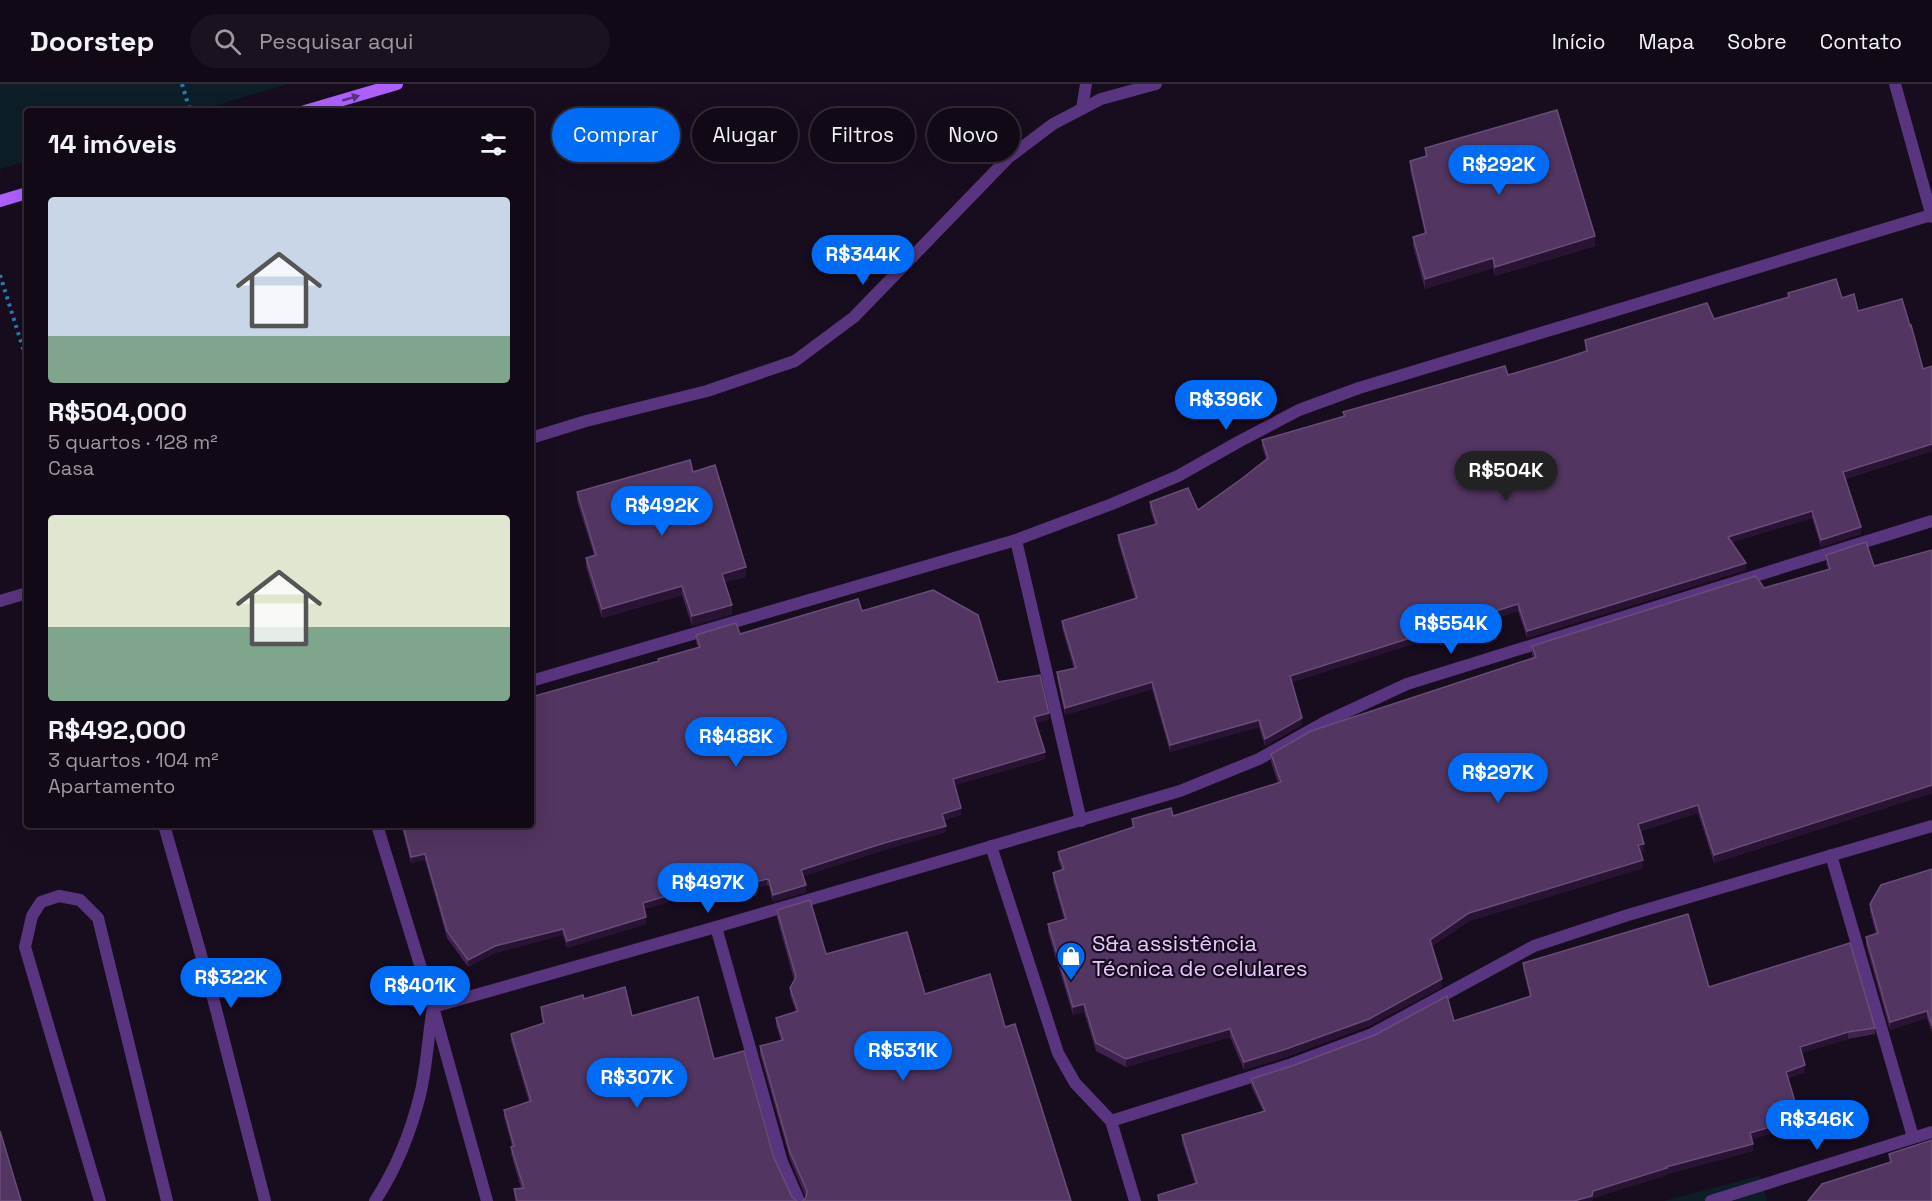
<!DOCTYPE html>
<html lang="pt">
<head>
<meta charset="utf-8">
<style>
	:root { --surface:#120917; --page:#1b1220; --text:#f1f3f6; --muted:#9c9aa1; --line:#312a36; --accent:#006bf4 }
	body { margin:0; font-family:"Space Grotesk",sans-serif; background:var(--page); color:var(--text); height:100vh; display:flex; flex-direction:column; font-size:22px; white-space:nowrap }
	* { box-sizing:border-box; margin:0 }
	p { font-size:20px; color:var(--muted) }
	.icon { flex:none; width:33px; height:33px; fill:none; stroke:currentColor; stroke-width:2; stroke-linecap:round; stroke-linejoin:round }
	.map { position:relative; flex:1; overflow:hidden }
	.sheet { position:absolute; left:24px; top:24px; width:510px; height:720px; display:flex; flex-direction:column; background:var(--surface); border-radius:6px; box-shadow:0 6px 24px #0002,0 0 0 2px var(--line) }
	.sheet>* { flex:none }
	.guide { position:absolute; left:552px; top:24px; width:570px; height:54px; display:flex; gap:12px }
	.price { position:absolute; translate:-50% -51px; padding:0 14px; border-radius:21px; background:var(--accent); color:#fff; font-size:20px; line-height:39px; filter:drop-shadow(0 2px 3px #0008) }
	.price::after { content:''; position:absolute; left:50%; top:36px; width:18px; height:14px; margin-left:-9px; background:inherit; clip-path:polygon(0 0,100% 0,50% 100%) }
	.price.selected { background:#222; color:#fff }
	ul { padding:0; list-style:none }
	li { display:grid; align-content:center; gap:12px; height:318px; padding:0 24px }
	li span { display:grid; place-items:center; height:186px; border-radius:6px; color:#555 }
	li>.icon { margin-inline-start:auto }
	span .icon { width:108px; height:108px; fill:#fffc; stroke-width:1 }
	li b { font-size:26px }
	h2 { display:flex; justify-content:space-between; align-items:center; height:72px; padding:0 24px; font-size:26px }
	.tag { padding:0 21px; border-radius:27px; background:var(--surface); box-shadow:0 6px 24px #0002,0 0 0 2px var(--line); font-size:21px; line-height:54px }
	.tag.selected { background:var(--accent); color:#fff }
	header { display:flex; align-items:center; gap:36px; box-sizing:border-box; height:84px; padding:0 30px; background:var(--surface); border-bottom:2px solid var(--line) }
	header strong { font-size:28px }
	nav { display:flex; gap:33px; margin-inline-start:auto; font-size:21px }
	.search { width:420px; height:54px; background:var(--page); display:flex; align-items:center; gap:15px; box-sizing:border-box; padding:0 21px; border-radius:33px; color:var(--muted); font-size:22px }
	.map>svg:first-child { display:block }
</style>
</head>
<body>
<header>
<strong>Doorstep</strong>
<div class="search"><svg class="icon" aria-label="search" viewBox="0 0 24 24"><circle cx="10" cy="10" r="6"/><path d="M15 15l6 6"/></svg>Pesquisar aqui</div>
<nav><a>Início</a><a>Mapa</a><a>Sobre</a><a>Contato</a></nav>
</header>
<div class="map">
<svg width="1932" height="1117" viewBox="0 0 1932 1117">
	<rect width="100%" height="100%" fill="#180c1f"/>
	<g fill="#0e1e29">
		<polygon points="0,0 288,0 197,27 27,27 27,77 0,85"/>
		<polygon points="1759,1092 1767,1117 1663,1117"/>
	</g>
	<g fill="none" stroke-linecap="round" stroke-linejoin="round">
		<g stroke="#2a7cb3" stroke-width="4" stroke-dasharray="3 4.5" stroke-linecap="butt">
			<polyline points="182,0 190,27"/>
			<polyline points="0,191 27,277"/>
		</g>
		<g stroke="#5a357f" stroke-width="12">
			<polyline points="1082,25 1086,0"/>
			<polyline points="100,1117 25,863 32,832 41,818 59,812 80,816 98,834 167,1117"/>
		</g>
		<g stroke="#5a357f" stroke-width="12">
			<polyline points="1895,0 1932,133"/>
			<polyline points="531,354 586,337 707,307 795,277 854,233 1008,74 1053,40 1101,15 1156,0"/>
			<polyline points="1016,456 1081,737"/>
			<polyline points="0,517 27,509"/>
			<polyline points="531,597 1016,456 1112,420 1178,392 1240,357 1299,326 1359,304 1931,131"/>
			<polyline points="164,741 211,906 265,1117"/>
			<polyline points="377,741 433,923 487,1117"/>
			<polyline points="991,762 1058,969 1075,999 1111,1037 1135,1117"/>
			<polyline points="1831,771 1913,1053"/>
			<polyline points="716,843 782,1078 799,1117"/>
			<polyline points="1111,1037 1289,981 1372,950 1534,862 1628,831 1932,742"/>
			<path d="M375,1117C396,1085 411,1047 420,1011C427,982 428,952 433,923L716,843L1180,707L1259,675L1325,638L1407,600L1932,437"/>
			<polyline points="1711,1117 1932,1048"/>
		</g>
		<g stroke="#ae60ff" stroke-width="12">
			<polyline points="305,27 397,0"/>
			<polyline points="0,117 27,109"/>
		</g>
	</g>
	<g fill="#40234d">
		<polygon points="1425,64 1595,162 1495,192 1493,184 1425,205 1413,162 1413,153 1425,150 1410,86 1410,77 1425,72"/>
		<polygon points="1788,209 1842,214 1858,227 1910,242 1923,285 1932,282 1932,367 1845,395 1861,450 1821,463 1812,434 1732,458 1746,486 1527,554 1518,527 1292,598 1302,641 1265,662 1259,643 1170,668 1152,605 1065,631 1057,594 1057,588 1074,585 1062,544 1062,537 1135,515 1118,458 1118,451 1155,441 1150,425 1150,418 1198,426 1244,393 1266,375 1262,363 1262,356 1343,333 1343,328 1508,291 1556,277 1586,268 1585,256 1714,235 1788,214"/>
		<polygon points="693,388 746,493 725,498 732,530 692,542 682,511 602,534 586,483 586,474 594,471 577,417 577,408"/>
		<polygon points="1932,466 1932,709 1714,779 1698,729 1640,747 1644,768 1641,768 1643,784 1469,837 1432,862 1442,903 1369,942 1286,973 1244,986 1230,953 1126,983 1096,967 1084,928 1073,931 1048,848 1048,840 1064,835 1053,797 1053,789 1062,786 1058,776 1058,768 1132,744 1132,735 1173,732 1278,699 1271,678 1271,670 1533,574 1532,570 1532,562 1764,504 1828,485 1826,479 1826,471 1874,482"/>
		<polygon points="862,527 998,598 1049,635 1036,639 1045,675 955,701 961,731 944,736 946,748 884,766 803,792 806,808 773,818 769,802 767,801 725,813 722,802 644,825 646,840 567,864 563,851 495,869 468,883 447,854 425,776 411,779 401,741 531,741 658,578 658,575 698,563 696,558 696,551 740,550"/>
		<polygon points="1932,785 1932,949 1927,934 1890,946 1866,861 1866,853 1876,850 1870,828 1870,820"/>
		<polygon points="777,826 826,870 1005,943 806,1114 790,1075 760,970 760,962 781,957 776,941 776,934 796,928 790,911 790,904 794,896 777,834"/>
		<polygon points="1523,879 1709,903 1875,944 1875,950 1848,955 1801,969 1805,988 1788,994 1800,1041 1752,1055 1753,1067 1667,1090 1667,1091 1593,1114 1592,1117 1158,1117 1158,1111 1195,1100 1182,1058 1182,1051 1263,1027 1251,1002 1251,995 1454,937 1530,913 1523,885"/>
		<polygon points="584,915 632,932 714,975 774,1074 792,1113 797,1117 515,1117 514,1105 521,1104 511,1070 512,1062 504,1033 504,1026 529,1018 511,957 511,950 543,940 541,931 541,923"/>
	</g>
	<g fill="#281333">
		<polygon points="1595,152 1595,162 1495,192 1495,183"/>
		<polygon points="1493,174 1493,184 1425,205 1425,195"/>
		<polygon points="1932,360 1932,367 1843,395 1843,388"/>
		<polygon points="1812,427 1812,434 1728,460 1728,453"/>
		<polygon points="1861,443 1861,450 1821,463 1821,456"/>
		<polygon points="1746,479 1746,486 1527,554 1527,547"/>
		<polygon points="746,483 746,493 722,499 722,490"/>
		<polygon points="682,502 682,511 602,534 602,525"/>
		<polygon points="1518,520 1518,527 1290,599 1290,592"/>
		<polygon points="732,521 732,530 692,542 692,532"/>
		<polygon points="1152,598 1152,605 1065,631 1065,624"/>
		<polygon points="1049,629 1049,635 1034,640 1034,633"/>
		<polygon points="1302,634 1302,641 1265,662 1265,655"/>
		<polygon points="1259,636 1259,643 1170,668 1170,661"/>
		<polygon points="1045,668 1045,675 953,702 953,695"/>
		<polygon points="1932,701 1932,709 1714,779 1714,771"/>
		<polygon points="1698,721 1698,729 1638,747 1638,740"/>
		<polygon points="961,724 961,731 942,736 942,730"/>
		<polygon points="946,742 946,748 884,766 801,793 801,786 884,759"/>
		<polygon points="1644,760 1644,768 1638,769 1638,761"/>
		<polygon points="425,770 425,776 411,779 411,773"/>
		<polygon points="1643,776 1643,784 1469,837 1430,863 1430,856 1469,829"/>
		<polygon points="722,795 722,802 643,826 643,819"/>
		<polygon points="767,795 767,801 725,813 725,806"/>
		<polygon points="806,801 806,808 773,818 773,811"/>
		<polygon points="646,833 646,840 567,864 567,857"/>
		<polygon points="563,845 563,851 495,869 468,883 468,876 495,862"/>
		<polygon points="1442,895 1442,903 1369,942 1286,973 1244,986 1244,978"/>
		<polygon points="1084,920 1084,928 1073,931 1073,923"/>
		<polygon points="1927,927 1927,934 1890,946 1890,938"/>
		<polygon points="1230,945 1230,953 1126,983 1126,975"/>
		<polygon points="1848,948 1848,955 1800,970 1800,963"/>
		<polygon points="1805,981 1805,988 1786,994 1786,988"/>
		<polygon points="1800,1034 1800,1041 1750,1056 1750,1049"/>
		<polygon points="1753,1060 1753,1067 1667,1090 1667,1091 1593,1114 1592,1117 1574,1117 1593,1107 1666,1083"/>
	</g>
	<g fill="#523560" stroke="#694c79" stroke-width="1.5">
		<polygon points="1557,26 1595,152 1495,183 1493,174 1425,195 1413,153 1426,149 1410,77 1427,72 1425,64"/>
		<polygon points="1836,195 1842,214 1854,210 1858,227 1902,215 1910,242 1911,241 1923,285 1932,282 1932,360 1843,388 1861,443 1821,456 1812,427 1728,453 1746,479 1527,547 1518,520 1290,592 1302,634 1265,655 1259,636 1170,661 1152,598 1065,624 1057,588 1076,584 1062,537 1137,514 1118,451 1157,440 1150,418 1188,404 1198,426 1244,393 1268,374 1262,356 1345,332 1343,328 1505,282 1508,291 1556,277 1587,267 1585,256 1707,219 1714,235 1789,213 1788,209"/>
		<polygon points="690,376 693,388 715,381 746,483 722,490 732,521 692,532 682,502 602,525 586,474 596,471 577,408"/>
		<polygon points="1866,458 1874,482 1932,466 1932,701 1714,771 1698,721 1638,740 1644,760 1638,761 1643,776 1469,829 1430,856 1442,895 1369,935 1286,965 1244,978 1230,945 1126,975 1096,959 1084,920 1073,923 1048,840 1066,835 1053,789 1064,785 1058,768 1134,743 1132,735 1171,724 1173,732 1281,698 1271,670 1311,647 1536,573 1532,562 1756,492 1764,504 1830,485 1826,471"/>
		<polygon points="933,506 978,531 998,598 1040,591 1049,629 1034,633 1045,668 953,695 961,724 942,730 946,742 884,759 801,786 806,801 773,811 769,796 767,795 725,806 722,795 643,819 646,833 567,857 563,845 495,862 468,876 447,847 425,770 411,773 403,741 531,741 531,613 659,577 658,575 700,563 696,551 736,539 740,550 858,515 862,527"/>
		<polygon points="1932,785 1932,942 1927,927 1890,938 1866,853 1878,849 1870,820 1881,801"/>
		<polygon points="810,816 826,870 907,848 925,910 990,890 1005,943 1015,940 1071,1117 802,1117 806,1114 807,1107 790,1068 760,962 783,956 776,934 798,927 790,904 796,893 777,826"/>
		<polygon points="1688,830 1709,903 1850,859 1875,944 1848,948 1800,963 1805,981 1786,988 1800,1034 1750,1049 1753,1060 1666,1083 1667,1084 1593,1107 1592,1112 1574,1117 1159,1117 1158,1111 1197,1099 1182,1051 1265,1027 1251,995 1292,982 1375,951 1447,912 1454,937 1531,912 1523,879"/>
		<polygon points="625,903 632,932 698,913 714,975 744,967 774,1074 792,1113 797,1117 517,1117 514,1105 524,1104 511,1063 514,1062 504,1026 531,1017 511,950 544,939 541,923 583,911 584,915"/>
		<polygon points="0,1047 21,1117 0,1117"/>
		<polygon points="1932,1056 1932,1117 1808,1117 1822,1100 1891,1078 1889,1070"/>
	</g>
	<defs><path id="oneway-solid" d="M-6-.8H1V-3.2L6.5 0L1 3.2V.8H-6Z" transform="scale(1.5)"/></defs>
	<use fill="#5c3284" href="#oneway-solid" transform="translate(351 14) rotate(-16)"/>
	<defs>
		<g id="shop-pin" transform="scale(1.5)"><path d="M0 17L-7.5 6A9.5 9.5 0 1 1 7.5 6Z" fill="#006bf4" stroke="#180c1f"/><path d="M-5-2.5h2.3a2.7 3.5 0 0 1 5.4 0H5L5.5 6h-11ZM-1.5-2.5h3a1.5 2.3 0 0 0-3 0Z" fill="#fff"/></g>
	</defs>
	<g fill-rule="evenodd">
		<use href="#shop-pin" x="1071" y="872"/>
	</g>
	<g text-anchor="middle" stroke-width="4.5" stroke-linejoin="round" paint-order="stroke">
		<g font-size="22" fill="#e8c9ff" stroke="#180c1f" text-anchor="start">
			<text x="1092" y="867">S&amp;a assistência<tspan x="1092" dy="25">Técnica de celulares</tspan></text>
		</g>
	</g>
</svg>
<b class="price" style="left:1499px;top:112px">R$292K</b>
<b class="price" style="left:863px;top:202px">R$344K</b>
<b class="price" style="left:1226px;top:347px">R$396K</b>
<b class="price selected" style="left:1506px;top:418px">R$504K</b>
<b class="price" style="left:662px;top:453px">R$492K</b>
<b class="price" style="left:1451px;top:571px">R$554K</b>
<b class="price" style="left:736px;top:684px">R$488K</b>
<b class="price" style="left:1498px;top:720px">R$297K</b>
<b class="price" style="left:708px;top:830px">R$497K</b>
<b class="price" style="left:231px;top:925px">R$322K</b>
<b class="price" style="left:420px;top:933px">R$401K</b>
<b class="price" style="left:903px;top:998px">R$531K</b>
<b class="price" style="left:637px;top:1025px">R$307K</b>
<b class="price" style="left:1817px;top:1067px">R$346K</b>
<div class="guide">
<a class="tag selected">Comprar</a>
<a class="tag">Alugar</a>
<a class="tag">Filtros</a>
<a class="tag">Novo</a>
</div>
<section class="sheet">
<h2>14 imóveis<svg class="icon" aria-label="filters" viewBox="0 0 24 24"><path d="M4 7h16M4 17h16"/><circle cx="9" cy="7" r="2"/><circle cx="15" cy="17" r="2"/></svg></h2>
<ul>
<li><span style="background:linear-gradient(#c9d6e8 75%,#7fa58c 0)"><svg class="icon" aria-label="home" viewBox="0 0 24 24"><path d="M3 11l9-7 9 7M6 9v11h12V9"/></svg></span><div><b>R$504,000</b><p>5 quartos · 128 m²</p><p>Casa</p></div></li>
<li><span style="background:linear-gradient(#dfe7d0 60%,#7fa58c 0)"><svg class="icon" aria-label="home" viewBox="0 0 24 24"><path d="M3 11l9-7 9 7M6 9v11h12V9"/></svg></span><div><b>R$492,000</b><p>3 quartos · 104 m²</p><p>Apartamento</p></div></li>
</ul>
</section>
</div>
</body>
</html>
